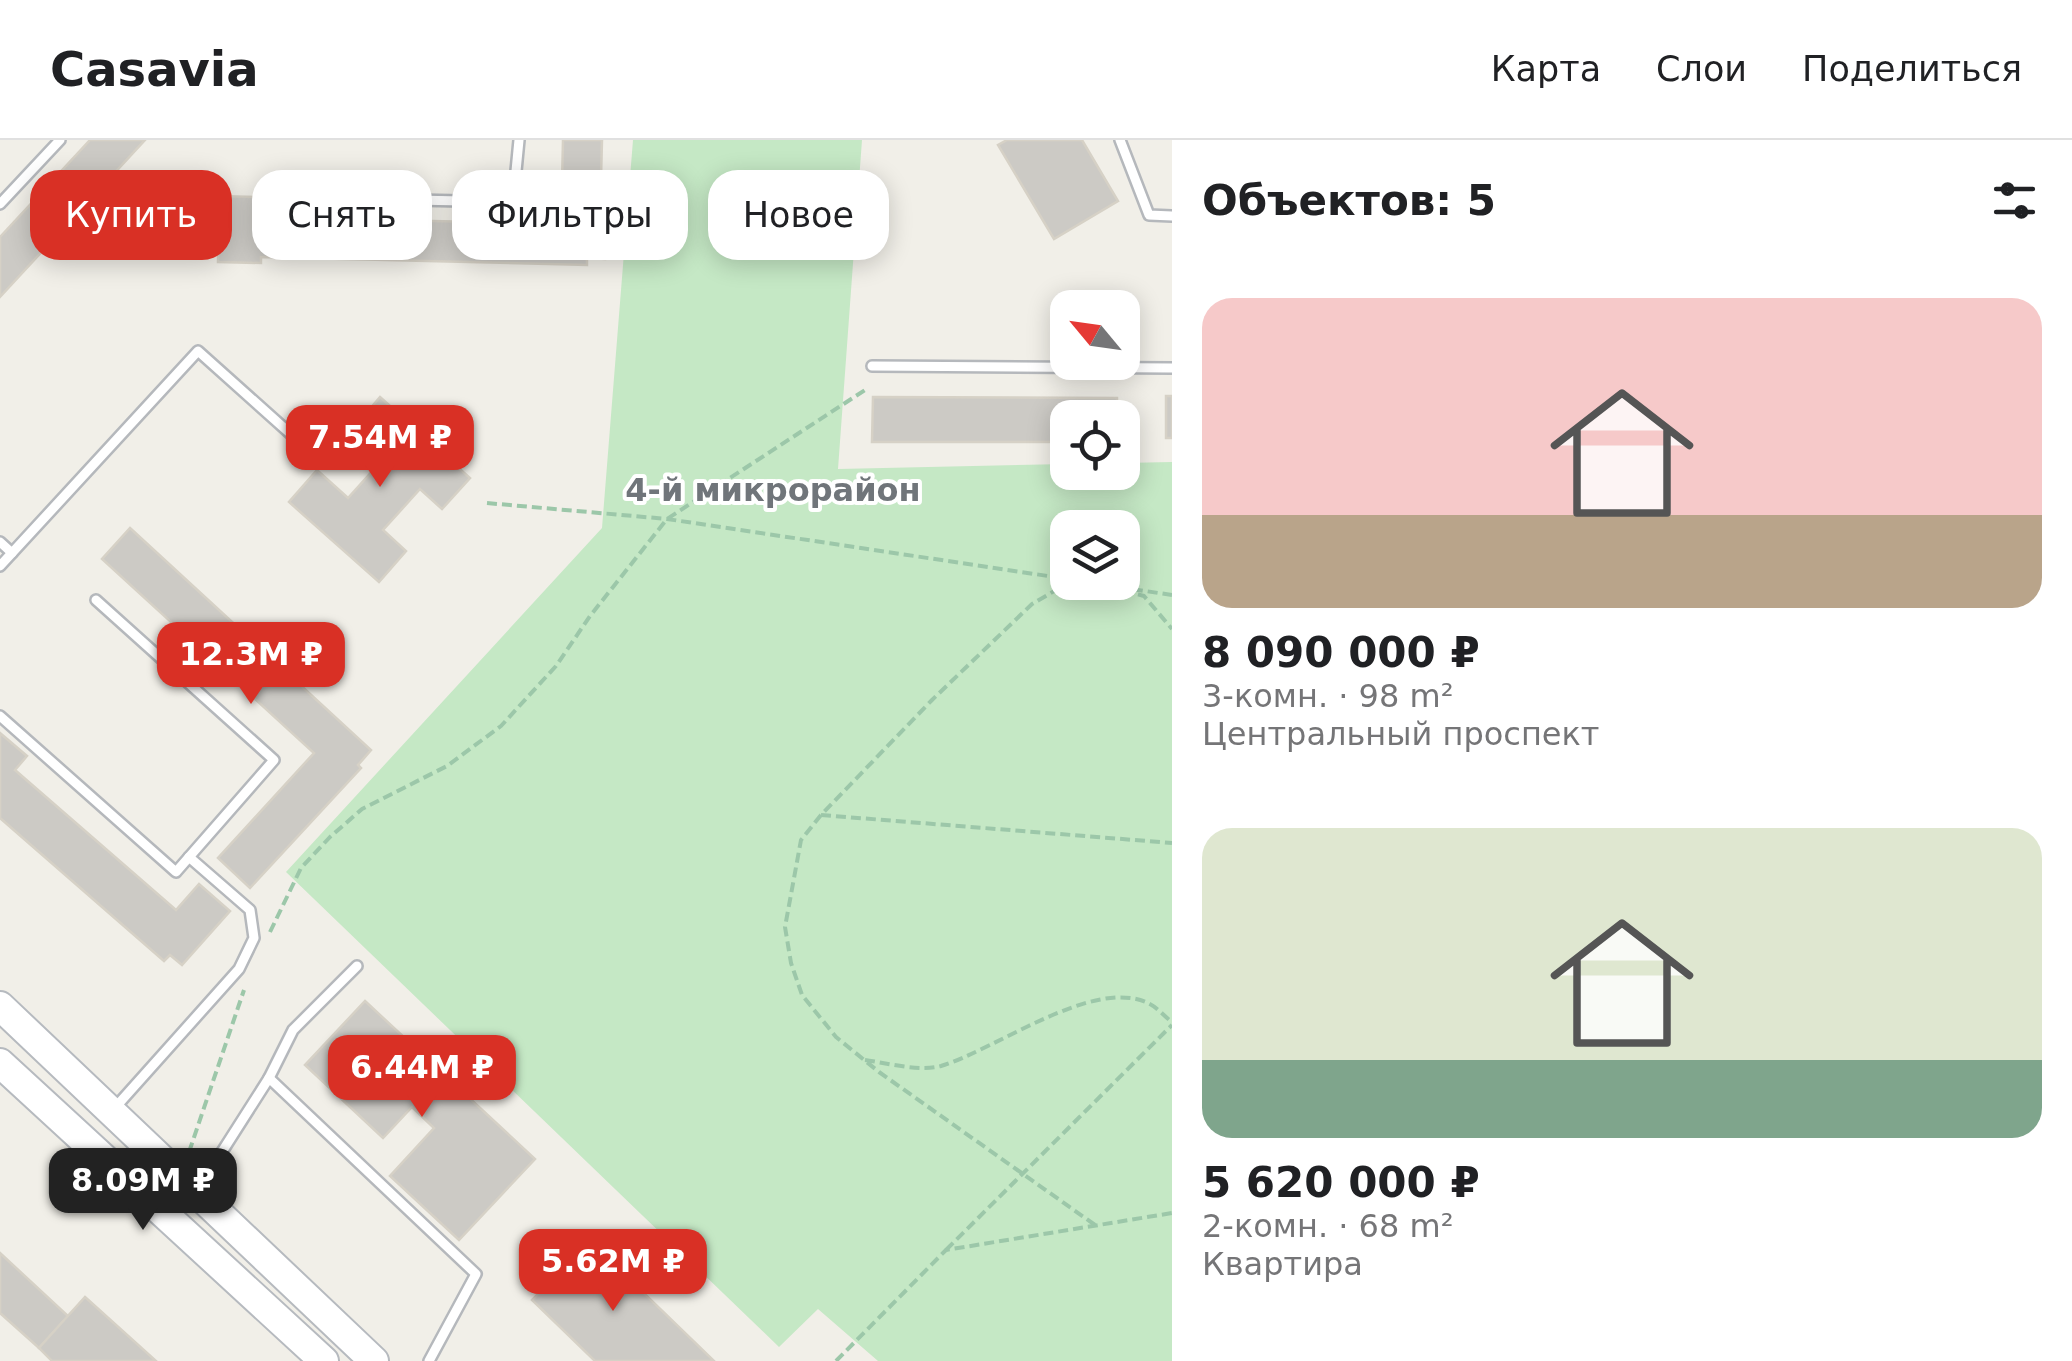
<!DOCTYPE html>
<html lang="ru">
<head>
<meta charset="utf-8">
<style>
	:root { --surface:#fff; --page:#f2f2f2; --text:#202124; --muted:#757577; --line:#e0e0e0; --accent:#d93025 }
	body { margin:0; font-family:"DejaVu Sans",sans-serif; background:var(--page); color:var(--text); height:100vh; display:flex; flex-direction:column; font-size:38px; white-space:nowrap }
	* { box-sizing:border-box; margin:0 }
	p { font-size:32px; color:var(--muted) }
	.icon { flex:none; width:55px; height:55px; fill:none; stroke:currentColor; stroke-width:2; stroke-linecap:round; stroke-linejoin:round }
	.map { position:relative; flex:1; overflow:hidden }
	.details { display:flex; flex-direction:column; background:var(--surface); width:900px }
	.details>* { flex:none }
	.hud { position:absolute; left:30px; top:30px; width:950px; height:90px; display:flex; gap:20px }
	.needle { width:65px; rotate:299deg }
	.fabs { position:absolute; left:1050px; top:150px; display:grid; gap:20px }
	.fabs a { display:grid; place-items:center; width:90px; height:90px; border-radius:20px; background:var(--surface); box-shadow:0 5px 25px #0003; font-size:50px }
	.price { position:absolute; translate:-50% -85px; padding:0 22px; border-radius:20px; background:var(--accent); color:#fff; font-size:32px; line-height:65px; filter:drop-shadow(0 2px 5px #0008) }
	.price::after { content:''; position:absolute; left:50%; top:60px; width:30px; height:22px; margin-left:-15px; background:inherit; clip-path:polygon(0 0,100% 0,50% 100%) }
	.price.selected { background:#222; color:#fff }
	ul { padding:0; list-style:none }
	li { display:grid; align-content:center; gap:20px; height:530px; padding:0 30px }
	li span { display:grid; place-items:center; height:310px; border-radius:30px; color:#555 }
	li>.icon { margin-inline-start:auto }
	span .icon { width:180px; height:180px; fill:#fffc; stroke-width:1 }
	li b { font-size:42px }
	h2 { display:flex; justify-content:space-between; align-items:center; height:120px; padding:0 30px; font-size:42px }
	.pill { padding:0 35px; border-radius:30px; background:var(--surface); box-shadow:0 5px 25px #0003; font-size:35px; line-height:90px }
	.pill.selected { background:var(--accent); color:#fff }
	header { display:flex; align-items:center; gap:60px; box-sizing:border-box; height:140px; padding:0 50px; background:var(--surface); border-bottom:2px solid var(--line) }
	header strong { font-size:48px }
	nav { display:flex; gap:55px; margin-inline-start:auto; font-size:35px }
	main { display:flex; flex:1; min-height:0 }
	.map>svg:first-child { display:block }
</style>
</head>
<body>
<header>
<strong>Casavia</strong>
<nav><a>Карта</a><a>Слои</a><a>Поделиться</a></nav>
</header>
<main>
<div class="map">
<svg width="1172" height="1221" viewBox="0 0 1172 1221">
	<rect width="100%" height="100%" fill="#f1efe8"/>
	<path fill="#c5e8c5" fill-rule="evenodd" d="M633,0H862L838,329L1067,324L1068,332H1122L1123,323L1172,322V1221H878L818,1169L779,1207L286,732L602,388ZM1068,388H1122V442H1068Z"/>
	<g fill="#cccac5" stroke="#d6d1c6" stroke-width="2.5">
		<polygon points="90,0 145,0 0,157 0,97"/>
		<polygon points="563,0 602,0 600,78 606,78 605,119 587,118 587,125 261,117 261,123 218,122 219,56 255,57 255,77 561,84"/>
		<polygon points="1007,0 1082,0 1118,61 1054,99 998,5"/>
		<rect x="1166" y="256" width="6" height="42"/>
		<polygon points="380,257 470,338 442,369 420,349 383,390 406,411 379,442 289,362 317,330 348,358 384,318 353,289"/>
		<polygon points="873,257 1117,258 1117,278 1068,278 1068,302 872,302"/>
		<polygon points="130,388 371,610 358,625 361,628 250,748 218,718 314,613 102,419"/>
		<polygon points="0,593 27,616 15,630 176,770 199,744 230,771 182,825 170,815 164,821 0,678"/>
		<polygon points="365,861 535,1019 459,1100 390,1036 434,988 412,967 383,998 305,925"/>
		<polygon points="590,1101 714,1221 595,1221 532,1160"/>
		<polygon points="0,1113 68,1176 39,1208 0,1173"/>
		<polygon points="85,1157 156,1221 52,1221 39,1208"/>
	</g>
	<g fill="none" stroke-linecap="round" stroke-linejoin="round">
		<g stroke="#b5b8bc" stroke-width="14">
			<g id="service">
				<polyline points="1120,0 1149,75 1172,76"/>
				<polyline points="272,57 513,62 519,0"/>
				<polyline points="0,64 60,0"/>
				<polyline points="872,226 1172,228"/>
				<polyline points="0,402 12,413"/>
				<polyline points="0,426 198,211 303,305"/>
				<polyline points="0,576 176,732 274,620 96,460"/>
				<polyline points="269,938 293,890 357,826"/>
				<polyline points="113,970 239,829 254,798 250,770 189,717"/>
				<polyline points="197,1051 269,938 476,1134 429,1221"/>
			</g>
		</g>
		<g stroke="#b6babf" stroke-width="32">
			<g id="secondary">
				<polyline points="0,866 374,1221"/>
				<polyline points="0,923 324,1221"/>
			</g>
		</g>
		<g stroke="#9cc7a9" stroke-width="4" stroke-dasharray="10 5" stroke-linecap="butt">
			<polyline points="487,363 667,379 1068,439"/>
			<polyline points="1118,447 1172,455"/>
			<polyline points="821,675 1172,703"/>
			<polyline points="270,792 301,728 330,697 362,669 447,626 501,586 556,526 590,476 667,379 865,250"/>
			<path d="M865,920C887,923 919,932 941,926C997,909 1093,837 1148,863C1157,867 1165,877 1172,882"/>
			<polyline points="189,1012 244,850"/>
			<polyline points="1095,1085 879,932 836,897 802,855 791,823 785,787 801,700 821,675 932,560 1032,464 1056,450 1100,444 1144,456 1172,489"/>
			<polyline points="946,1110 1172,885"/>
			<polyline points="836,1221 946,1110 1172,1073"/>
		</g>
		<use href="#service" stroke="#fff" stroke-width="9"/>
		<use href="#secondary" stroke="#fff" stroke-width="28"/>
	</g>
	<g text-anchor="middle" stroke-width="8" stroke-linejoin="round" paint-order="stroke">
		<g font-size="32" font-weight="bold" fill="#70757a" stroke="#fff">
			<text x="773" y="361">4-й микрорайон</text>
		</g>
	</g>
</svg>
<div class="fabs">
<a><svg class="needle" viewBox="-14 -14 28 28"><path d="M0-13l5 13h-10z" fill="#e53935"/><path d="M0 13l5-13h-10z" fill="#757577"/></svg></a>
<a><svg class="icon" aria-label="locate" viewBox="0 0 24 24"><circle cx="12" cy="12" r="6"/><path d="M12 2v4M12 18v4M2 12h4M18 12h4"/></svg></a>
<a><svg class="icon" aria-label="layers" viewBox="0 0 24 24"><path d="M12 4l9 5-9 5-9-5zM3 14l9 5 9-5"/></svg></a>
</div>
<b class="price" style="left:380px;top:350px">7.54M ₽</b>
<b class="price" style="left:251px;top:567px">12.3M ₽</b>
<b class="price" style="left:422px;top:980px">6.44M ₽</b>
<b class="price selected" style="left:143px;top:1093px">8.09M ₽</b>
<b class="price" style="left:613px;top:1174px">5.62M ₽</b>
<div class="hud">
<a class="pill selected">Купить</a>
<a class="pill">Снять</a>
<a class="pill">Фильтры</a>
<a class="pill">Новое</a>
</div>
</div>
<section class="details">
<h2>Объектов: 5<svg class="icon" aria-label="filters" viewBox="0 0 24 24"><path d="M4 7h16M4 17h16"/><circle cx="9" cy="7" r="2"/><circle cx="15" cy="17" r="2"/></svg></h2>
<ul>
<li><span style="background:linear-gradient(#f6c9c9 70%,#b9a48a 0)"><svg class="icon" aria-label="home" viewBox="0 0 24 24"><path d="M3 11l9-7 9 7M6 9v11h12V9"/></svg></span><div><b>8 090 000 ₽</b><p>3-комн. · 98 m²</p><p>Центральный проспект</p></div></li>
<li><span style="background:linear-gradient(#dfe7d0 75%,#7fa58c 0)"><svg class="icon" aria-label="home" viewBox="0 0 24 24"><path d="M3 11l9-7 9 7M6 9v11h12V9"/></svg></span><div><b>5 620 000 ₽</b><p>2-комн. · 68 m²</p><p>Квартира</p></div></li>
</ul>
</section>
</main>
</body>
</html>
